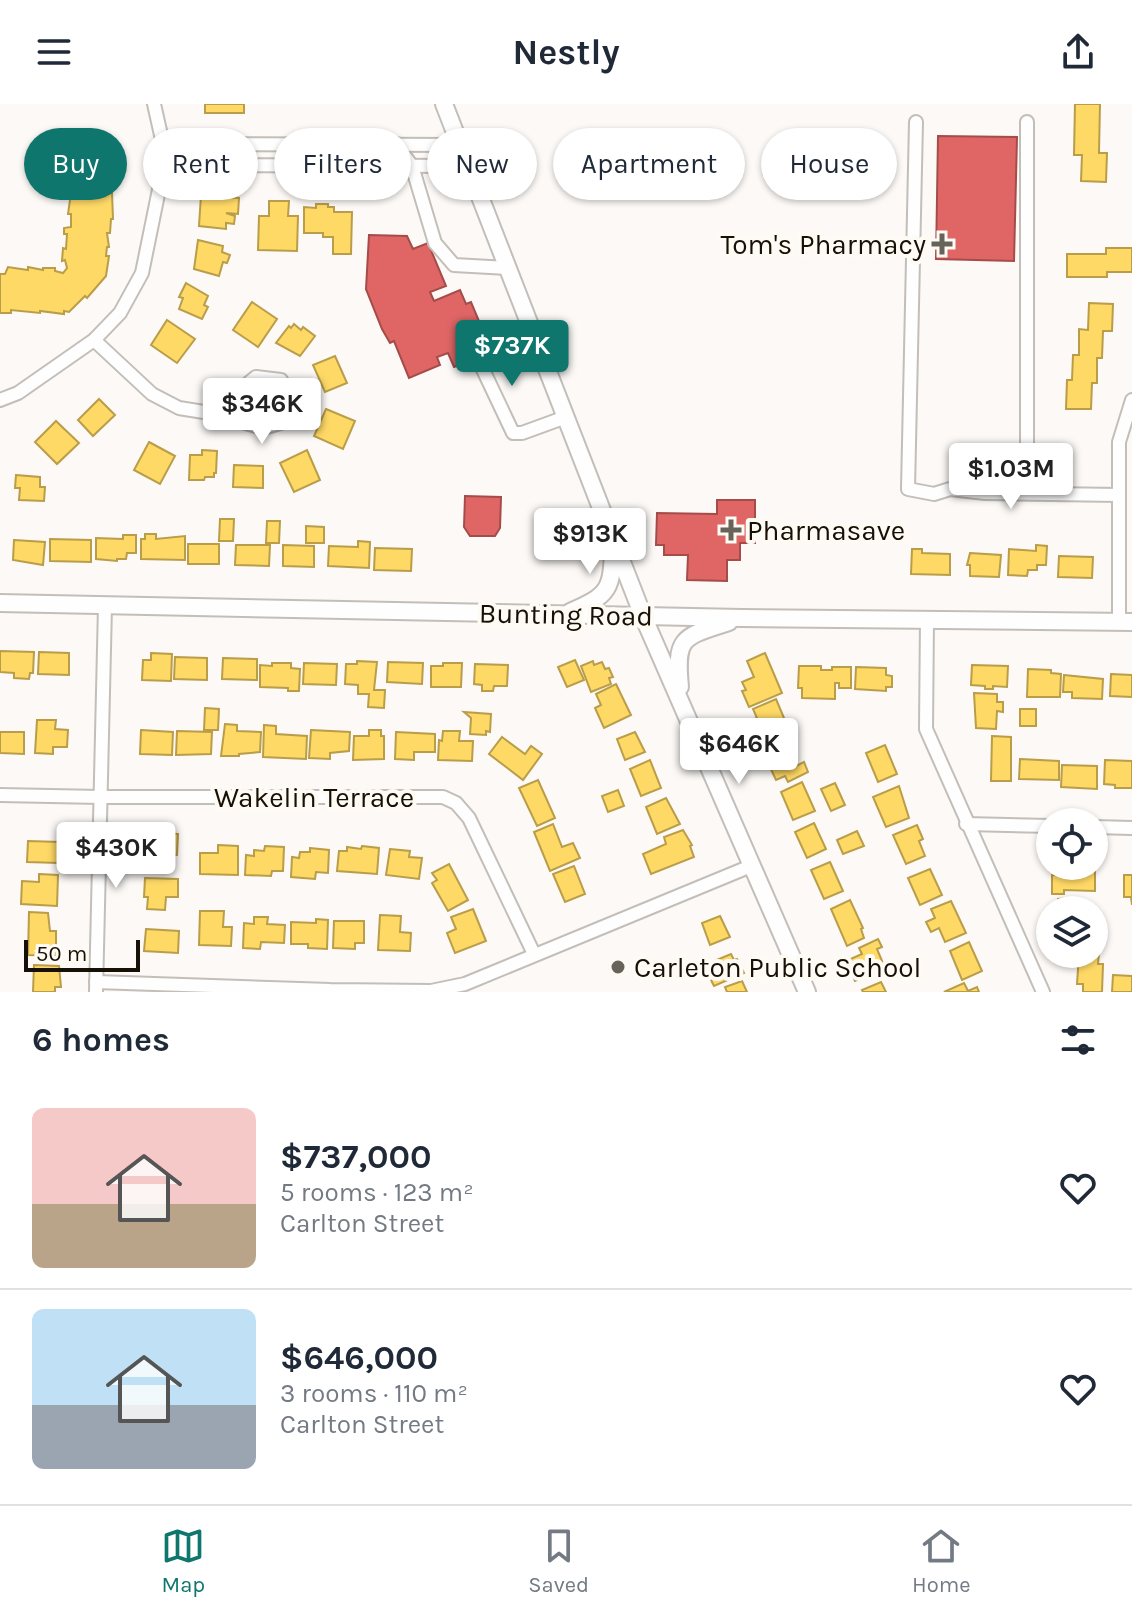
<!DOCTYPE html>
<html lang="en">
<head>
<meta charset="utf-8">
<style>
	:root { --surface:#fff; --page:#f6f6f7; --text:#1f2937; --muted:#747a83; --line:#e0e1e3; --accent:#0f766e }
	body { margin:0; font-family:Karla,sans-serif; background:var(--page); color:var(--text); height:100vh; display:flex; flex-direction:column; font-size:30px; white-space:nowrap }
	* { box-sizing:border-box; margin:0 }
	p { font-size:26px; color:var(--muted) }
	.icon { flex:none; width:44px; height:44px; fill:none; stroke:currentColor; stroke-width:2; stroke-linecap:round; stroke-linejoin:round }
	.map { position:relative; height:888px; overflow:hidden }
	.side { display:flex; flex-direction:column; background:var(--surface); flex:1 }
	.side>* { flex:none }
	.guide { position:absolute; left:24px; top:24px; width:1084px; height:72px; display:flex; gap:16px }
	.fabs { position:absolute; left:1036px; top:704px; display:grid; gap:16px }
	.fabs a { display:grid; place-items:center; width:72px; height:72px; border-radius:50%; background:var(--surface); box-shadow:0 2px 6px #0004; font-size:40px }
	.scale { position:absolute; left:24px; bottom:20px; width:116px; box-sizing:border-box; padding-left:8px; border:4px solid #171006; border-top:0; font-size:22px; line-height:28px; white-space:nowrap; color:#171006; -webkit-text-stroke:6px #fefaf4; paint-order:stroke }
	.price { position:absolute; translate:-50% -68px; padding:0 18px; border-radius:8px; background:#fff; color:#222; font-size:26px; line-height:52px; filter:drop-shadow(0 2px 4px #0008) }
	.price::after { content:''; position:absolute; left:50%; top:48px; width:24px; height:18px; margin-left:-12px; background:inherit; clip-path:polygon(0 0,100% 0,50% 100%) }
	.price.selected { background:var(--accent); color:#fff }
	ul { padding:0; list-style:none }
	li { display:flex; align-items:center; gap:24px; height:200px; padding:0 32px }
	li+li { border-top:2px solid var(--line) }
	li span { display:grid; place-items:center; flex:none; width:224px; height:160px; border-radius:12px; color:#555 }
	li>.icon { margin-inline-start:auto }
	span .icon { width:96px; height:96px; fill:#fffc; stroke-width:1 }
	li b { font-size:34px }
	h2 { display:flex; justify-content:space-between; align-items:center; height:96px; padding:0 32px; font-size:34px }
	.tag { padding:0 28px; border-radius:36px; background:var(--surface); box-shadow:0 2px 6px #0004; font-size:28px; line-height:72px }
	.tag.selected { background:var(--accent); color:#fff }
	header { display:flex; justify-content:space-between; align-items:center; height:104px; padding:0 32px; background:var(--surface); font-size:36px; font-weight:700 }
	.tabs { display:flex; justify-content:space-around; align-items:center; height:112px; border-top:2px solid var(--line); background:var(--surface); font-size:22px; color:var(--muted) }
	.tabs a { display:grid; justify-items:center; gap:4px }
	.tabs .selected { color:var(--accent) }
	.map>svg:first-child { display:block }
</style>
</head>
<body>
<header><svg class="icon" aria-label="menu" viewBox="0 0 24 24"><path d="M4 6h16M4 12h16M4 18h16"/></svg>Nestly<svg class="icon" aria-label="share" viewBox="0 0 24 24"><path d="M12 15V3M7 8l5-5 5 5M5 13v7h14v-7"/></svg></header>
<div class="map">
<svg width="1132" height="888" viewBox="0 0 1132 888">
	<rect width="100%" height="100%" fill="#fcf9f6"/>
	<g fill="#ffd966" stroke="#b99d49" stroke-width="2">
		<rect x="205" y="0" width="39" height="9"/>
		<polygon points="1075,0 1100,0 1099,49 1107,49 1106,78 1081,77 1082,51 1074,51"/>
		<polygon points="72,82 104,83 104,88 112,88 113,115 111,115 110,129 107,129 109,143 107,143 106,152 109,152 106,172 87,194 85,192 69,208 64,207 64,210 40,207 40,209 11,206 11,209 0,209 0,170 5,170 8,163 28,166 28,163 43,166 43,164 55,164 55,167 63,169 67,164 65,156 62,157 63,144 66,145 67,130 64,130 64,124 71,123 71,110 68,110"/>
		<polygon points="201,91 239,94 238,110 226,109 235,112 234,120 226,119 226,125 199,122"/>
		<polygon points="269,97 289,97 288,112 298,112 297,147 258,146 259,112 269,112"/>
		<polygon points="316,100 328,100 328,103 334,103 334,108 352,108 351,150 333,150 333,133 323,133 323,129 304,129 304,103 316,104"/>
		<polygon points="198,136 223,142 222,148 230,151 227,159 223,158 219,172 194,165"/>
		<polygon points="1106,144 1132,144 1132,168 1107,168 1107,173 1067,173 1067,150 1106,150"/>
		<polygon points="186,179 208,192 204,201 208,203 202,215 179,205 183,194 179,193"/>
		<polygon points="252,198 277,215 258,243 233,226"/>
		<polygon points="1089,199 1113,200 1112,227 1103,227 1102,254 1097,254 1097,279 1092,279 1091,305 1066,305 1067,276 1072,276 1073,251 1079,251 1079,225 1088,226"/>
		<polygon points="167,216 195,235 177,259 151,241"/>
		<polygon points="294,220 301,226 303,223 315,232 300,252 276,239 289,222 291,224"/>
		<polygon points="335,252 347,279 325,288 313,261"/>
		<polygon points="99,295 115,311 93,332 78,316"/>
		<polygon points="326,305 355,317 343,345 314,332"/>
		<polygon points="56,317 79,339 57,360 35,338"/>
		<polygon points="149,338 175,352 160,380 134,366"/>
		<polygon points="202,346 217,347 216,369 214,369 214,373 205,373 204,376 189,376 190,351 202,351"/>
		<polygon points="307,346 320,376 294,388 280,359"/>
		<polygon points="234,361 263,362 263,384 233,383"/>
		<polygon points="16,371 40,373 40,383 45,383 44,397 19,396 20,384 15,384"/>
		<polygon points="220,415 234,415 233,437 219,437"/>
		<polygon points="267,417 280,417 279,439 266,439"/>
		<polygon points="306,422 324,423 324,439 306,439"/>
		<polygon points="145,430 156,430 156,435 185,432 185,456 141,455 141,435 145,435"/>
		<polygon points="123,431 136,431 136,449 127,449 126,455 117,455 117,457 96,455 96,434 123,435"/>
		<polygon points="50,435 91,436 91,458 50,457"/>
		<polygon points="14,436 45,438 43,461 13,456"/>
		<polygon points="358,437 370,438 369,464 328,462 329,442 358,443"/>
		<rect x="188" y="440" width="31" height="20"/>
		<polygon points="236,441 270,441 269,462 235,461"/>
		<polygon points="283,441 314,442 314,463 283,462"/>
		<polygon points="1036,441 1047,442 1046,461 1037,461 1037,466 1028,466 1027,472 1008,471 1009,445 1036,447"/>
		<polygon points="375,444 412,445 411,467 374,466"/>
		<polygon points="912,445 922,445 922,449 950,450 950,471 911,470"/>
		<polygon points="970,449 1001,451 999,473 970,472 970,461 967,461"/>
		<polygon points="1059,452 1093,453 1092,474 1058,473"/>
		<polygon points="0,547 34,548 33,569 30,569 29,575 14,574 14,569 0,568"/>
		<polygon points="39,548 69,549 69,571 38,570"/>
		<polygon points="151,549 172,550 171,577 142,576 143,556 151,556"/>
		<polygon points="765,549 782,589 749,603 742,587 746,586 742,578 754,573 747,557"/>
		<polygon points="175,553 207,554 207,576 174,575"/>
		<polygon points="223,554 257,555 257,576 222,575"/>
		<polygon points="575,556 584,576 567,583 558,563"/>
		<polygon points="357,557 377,558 374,586 385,586 384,604 368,603 369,590 358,590 358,581 345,580 346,560 357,560"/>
		<polygon points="593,557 594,561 602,558 605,565 609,564 613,573 609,574 611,580 591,588 581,562"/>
		<polygon points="388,558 423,559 422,580 387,578"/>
		<polygon points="272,559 291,559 291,564 300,565 299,587 288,587 288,584 260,583 260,561 272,562"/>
		<polygon points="304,559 337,560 336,581 303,580"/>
		<polygon points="443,559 462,559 461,583 431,583 431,562 443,562"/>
		<polygon points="475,560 508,561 507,582 494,582 493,587 482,587 482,581 474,580"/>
		<polygon points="972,561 1008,562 1007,583 993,582 993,585 985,585 985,582 971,581"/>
		<polygon points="799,562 821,562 821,566 832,566 832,563 851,563 851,584 839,584 839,579 835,579 835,595 802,594 802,584 798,584"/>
		<polygon points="856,563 886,564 886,571 892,572 892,583 886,583 886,587 855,585"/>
		<polygon points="1028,565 1051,566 1051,569 1061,570 1060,593 1027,593"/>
		<polygon points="1111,570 1132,571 1132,593 1110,592"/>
		<polygon points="1064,571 1103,575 1102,595 1072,594 1072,588 1063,588"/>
		<polygon points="616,580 631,611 604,624 595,604 601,601 596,590"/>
		<polygon points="974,589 997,590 997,598 1003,598 1003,608 997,607 996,625 976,624"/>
		<polygon points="776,595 789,626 762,638 753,616 757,614 753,605"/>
		<polygon points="205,604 219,605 218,626 204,626"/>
		<rect x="1020" y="605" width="16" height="17"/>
		<polygon points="464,608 491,610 490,628 486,627 486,631 470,630 471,614"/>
		<polygon points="37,616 56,616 55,625 68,626 67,643 53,643 53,650 35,649"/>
		<polygon points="225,620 237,621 237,627 261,628 260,648 239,650 239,652 221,652"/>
		<polygon points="264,621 276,622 276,630 307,632 306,655 263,653"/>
		<polygon points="141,626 173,628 172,651 140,650"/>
		<polygon points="311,626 350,628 349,647 330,649 330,655 309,654"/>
		<polygon points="369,626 381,626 381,632 384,632 384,655 353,656 354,632 369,632"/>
		<polygon points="177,627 212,628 211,650 176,651"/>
		<polygon points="443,627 460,627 459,637 473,637 472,657 438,656 439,636 442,637"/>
		<polygon points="0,628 24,628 24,650 0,649"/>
		<polygon points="396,628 435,630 435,648 414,648 414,656 395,655"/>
		<polygon points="635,628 645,648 625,656 617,635"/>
		<polygon points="992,632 1011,633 1011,677 991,677"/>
		<polygon points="502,633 525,650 531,642 542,650 523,676 489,650"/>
		<polygon points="783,639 794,663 804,658 808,668 788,678 785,672 776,676 763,648"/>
		<polygon points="885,641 897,670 878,678 866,649"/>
		<polygon points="1020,655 1059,657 1059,676 1019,675"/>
		<polygon points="650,656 661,684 641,692 630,665"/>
		<polygon points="1105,656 1132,657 1132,684 1115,684 1115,681 1104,680"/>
		<polygon points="1062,661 1097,662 1097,685 1061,683"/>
		<polygon points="538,676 555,714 537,722 519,684"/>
		<polygon points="802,678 815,707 793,716 781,688"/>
		<polygon points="835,679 845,701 831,707 821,685"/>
		<polygon points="899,682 909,714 886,723 873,693"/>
		<polygon points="618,686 624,702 608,708 602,692"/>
		<polygon points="666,694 680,720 657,730 646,703"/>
		<polygon points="814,719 826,745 807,754 795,728"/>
		<polygon points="553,720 562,743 573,739 580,754 550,767 534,728"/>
		<polygon points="917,721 923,735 919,737 925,752 906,760 893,731"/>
		<polygon points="683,726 692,741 690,742 694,753 651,770 643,750 666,740 664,733"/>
		<polygon points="857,727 864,742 843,750 837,736"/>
		<polygon points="147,729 178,730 177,751 164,750 164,765 147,764"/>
		<polygon points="28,737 60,738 59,759 27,758"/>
		<polygon points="218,741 238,742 238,771 200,770 200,749 218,749"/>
		<polygon points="265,742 284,743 283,767 272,767 271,772 245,771 246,751 254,752 254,746 264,747"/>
		<polygon points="362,742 379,744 377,770 337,767 339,747 347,747 347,743 361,745"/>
		<polygon points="310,744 329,746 328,769 316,768 315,775 291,773 292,753 299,754 300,748 310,748"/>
		<polygon points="390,745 410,747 409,753 422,754 419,775 386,771"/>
		<polygon points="830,758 843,787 824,795 811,766"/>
		<polygon points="449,760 468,796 448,807 432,779 437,776 432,769"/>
		<polygon points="574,762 585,790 565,798 553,770"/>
		<polygon points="930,765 942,791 920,801 908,774"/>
		<polygon points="1062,766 1095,766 1095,787 1064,786 1064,790 1052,790 1052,771 1062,771"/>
		<polygon points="39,770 58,771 57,802 21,800 22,777 39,778"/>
		<polygon points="1124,771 1132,771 1132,801 1131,793 1124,793"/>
		<polygon points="145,774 178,775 178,793 166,793 165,806 147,805 148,793 144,793"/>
		<polygon points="1078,794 1079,806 1058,806 1058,795"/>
		<polygon points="850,796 863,824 861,825 864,834 847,842 831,805"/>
		<polygon points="951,797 966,829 945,838 939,824 931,828 926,818 935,814 931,805"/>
		<polygon points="473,805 486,837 455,849 447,829 456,825 451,813"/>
		<polygon points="200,807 224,807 223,823 232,823 231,842 199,841"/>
		<polygon points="29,808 48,809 50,827 56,827 56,852 28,851"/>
		<polygon points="380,811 401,812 400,828 411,829 410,847 378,846"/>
		<polygon points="720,812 730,833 710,841 702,819"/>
		<polygon points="254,813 268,813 267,820 285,821 284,839 261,838 260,845 243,844 244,819 254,820"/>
		<polygon points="316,815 328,816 327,845 308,844 308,840 291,840 291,818 316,819"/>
		<polygon points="334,817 364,817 364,839 355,839 355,845 333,844"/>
		<polygon points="146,825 179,827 178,849 144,847"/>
		<polygon points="878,835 882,843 877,845 885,864 855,877 846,857 862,850 859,844"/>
		<polygon points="969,838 982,867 962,876 950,847"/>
		<polygon points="1094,848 1099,849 1098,860 1103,860 1102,888 1083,888 1083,880 1077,880 1079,850"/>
		<polygon points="731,850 734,856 737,855 744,869 714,882 710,874 720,870 714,857"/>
		<polygon points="34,861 59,862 61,883 55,883 55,888 33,888"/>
		<polygon points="1113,871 1132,872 1132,888 1112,888"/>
		<polygon points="742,877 747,888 727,888 725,883"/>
		<polygon points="881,878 886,888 863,888 862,886"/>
		<polygon points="964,879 968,887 977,883 979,888 944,888"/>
	</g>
	<g fill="#e06666" stroke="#a44c49" stroke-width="2">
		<polygon points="938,32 1017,33 1014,157 936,155"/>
		<polygon points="369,131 407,132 413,145 428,139 446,182 430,188 434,197 460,186 466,200 471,198 486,234 465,242 470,257 454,263 448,249 437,253 440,261 409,274 394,237 390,239 382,225 366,185"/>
		<polygon points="465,392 501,393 500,424 495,432 470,432 464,423"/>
		<polygon points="717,396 755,396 755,439 740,439 740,456 727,456 727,477 687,476 688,451 664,451 664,441 656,441 657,409 717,410"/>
		<polygon points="576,417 584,435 551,449 543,430"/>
	</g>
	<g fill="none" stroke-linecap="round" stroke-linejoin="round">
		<g stroke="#c3beb8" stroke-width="16">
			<g id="street">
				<polyline points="916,18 908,385 934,390 950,385 985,389 1119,391"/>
				<polyline points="1027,18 1027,345 1038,365 1038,389"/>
				<polyline points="163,40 460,41"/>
				<polyline points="396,40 412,62 435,139 454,161 508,164"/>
				<polyline points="164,61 468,62"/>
				<polyline points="534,232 492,243 478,255 513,329 522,329 566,313"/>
				<polyline points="94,236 152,290 179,304 210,309 263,324 287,317 293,298 281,276 256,273 239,287 231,314"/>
				<polyline points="0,296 18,289 94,236 120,209 142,169 164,61 163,40 154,0"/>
				<polyline points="927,515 926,625 1043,888"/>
				<polyline points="1119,518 1119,338 1132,296"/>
				<polyline points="0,691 101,693 443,693 456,699 469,714 534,850"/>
				<polyline points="966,720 1050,722"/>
				<polyline points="1094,723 1132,724"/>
				<polyline points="96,878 330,886 431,887 465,880 751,762"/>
				<polyline points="96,888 105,502"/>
			</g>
		</g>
		<g stroke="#c3beb8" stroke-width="20">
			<g id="secondary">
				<polyline points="444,0 643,512 807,888"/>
				<polyline points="0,499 742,514 1132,518"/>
				<path d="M570,508C610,491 612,485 613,442"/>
				<path d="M680,583C675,532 683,533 729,518"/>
			</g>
		</g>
		<use href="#street" stroke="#fffefe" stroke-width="12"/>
		<use href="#secondary" stroke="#fffefe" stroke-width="16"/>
	</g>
	<g fill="#67625a" stroke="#fefaf4" stroke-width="3">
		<path d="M938 128h8v8h8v8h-8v8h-8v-8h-8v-8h8z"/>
		<path d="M727 414h8v8h8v8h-8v8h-8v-8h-8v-8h8z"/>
		<circle cx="618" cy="863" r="8"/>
	</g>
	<g text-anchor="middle" stroke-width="8" stroke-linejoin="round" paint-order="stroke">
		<g font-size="28" fill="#171006" stroke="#fefaf4" text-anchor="start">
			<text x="926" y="150" text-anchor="end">Tom's Pharmacy</text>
			<text x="747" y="436">Pharmasave</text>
			<text x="634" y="873">Carleton Public School</text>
		</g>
		<g font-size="28" fill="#171006" stroke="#fefaf4">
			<text transform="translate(566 510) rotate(1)" y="10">Bunting Road</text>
			<text x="314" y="703">Wakelin Terrace</text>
		</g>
	</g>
</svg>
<div class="fabs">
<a><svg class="icon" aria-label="locate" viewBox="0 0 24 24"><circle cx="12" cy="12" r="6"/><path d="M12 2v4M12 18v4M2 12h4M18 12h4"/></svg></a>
<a><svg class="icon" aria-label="layers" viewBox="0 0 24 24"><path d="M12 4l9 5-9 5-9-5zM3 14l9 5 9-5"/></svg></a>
</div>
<div class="scale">50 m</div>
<b class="price selected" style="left:512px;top:284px">$737K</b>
<b class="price" style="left:262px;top:342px">$346K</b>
<b class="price" style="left:1011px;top:407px">$1.03M</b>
<b class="price" style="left:590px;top:472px">$913K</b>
<b class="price" style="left:739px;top:682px">$646K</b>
<b class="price" style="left:116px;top:786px">$430K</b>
<div class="guide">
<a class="tag selected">Buy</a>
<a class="tag">Rent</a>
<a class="tag">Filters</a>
<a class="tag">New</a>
<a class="tag">Apartment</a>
<a class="tag">House</a>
</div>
</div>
<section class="side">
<h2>6 homes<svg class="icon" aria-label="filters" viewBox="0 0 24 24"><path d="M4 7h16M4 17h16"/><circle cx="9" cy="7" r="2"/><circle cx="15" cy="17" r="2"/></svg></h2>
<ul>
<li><span style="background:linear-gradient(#f6c9c9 60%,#b9a48a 0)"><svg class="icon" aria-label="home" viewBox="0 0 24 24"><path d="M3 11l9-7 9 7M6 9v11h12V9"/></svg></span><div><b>$737,000</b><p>5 rooms · 123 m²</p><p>Carlton Street</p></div><svg class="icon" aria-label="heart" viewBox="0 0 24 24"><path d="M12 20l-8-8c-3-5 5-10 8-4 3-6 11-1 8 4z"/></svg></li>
<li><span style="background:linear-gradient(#bfe0f5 60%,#9aa5b1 0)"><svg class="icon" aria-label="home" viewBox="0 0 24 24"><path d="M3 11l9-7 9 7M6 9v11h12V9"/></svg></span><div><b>$646,000</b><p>3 rooms · 110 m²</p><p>Carlton Street</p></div><svg class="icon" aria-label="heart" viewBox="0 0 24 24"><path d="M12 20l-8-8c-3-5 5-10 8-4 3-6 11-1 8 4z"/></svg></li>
</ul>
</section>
<nav class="tabs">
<a class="selected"><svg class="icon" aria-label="map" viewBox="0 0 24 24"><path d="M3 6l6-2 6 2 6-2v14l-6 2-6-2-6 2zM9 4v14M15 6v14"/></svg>Map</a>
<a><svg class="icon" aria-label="saved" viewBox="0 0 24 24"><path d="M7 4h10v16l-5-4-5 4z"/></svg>Saved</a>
<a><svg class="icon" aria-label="home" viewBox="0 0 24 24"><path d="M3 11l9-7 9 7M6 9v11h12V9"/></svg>Home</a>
</nav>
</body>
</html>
